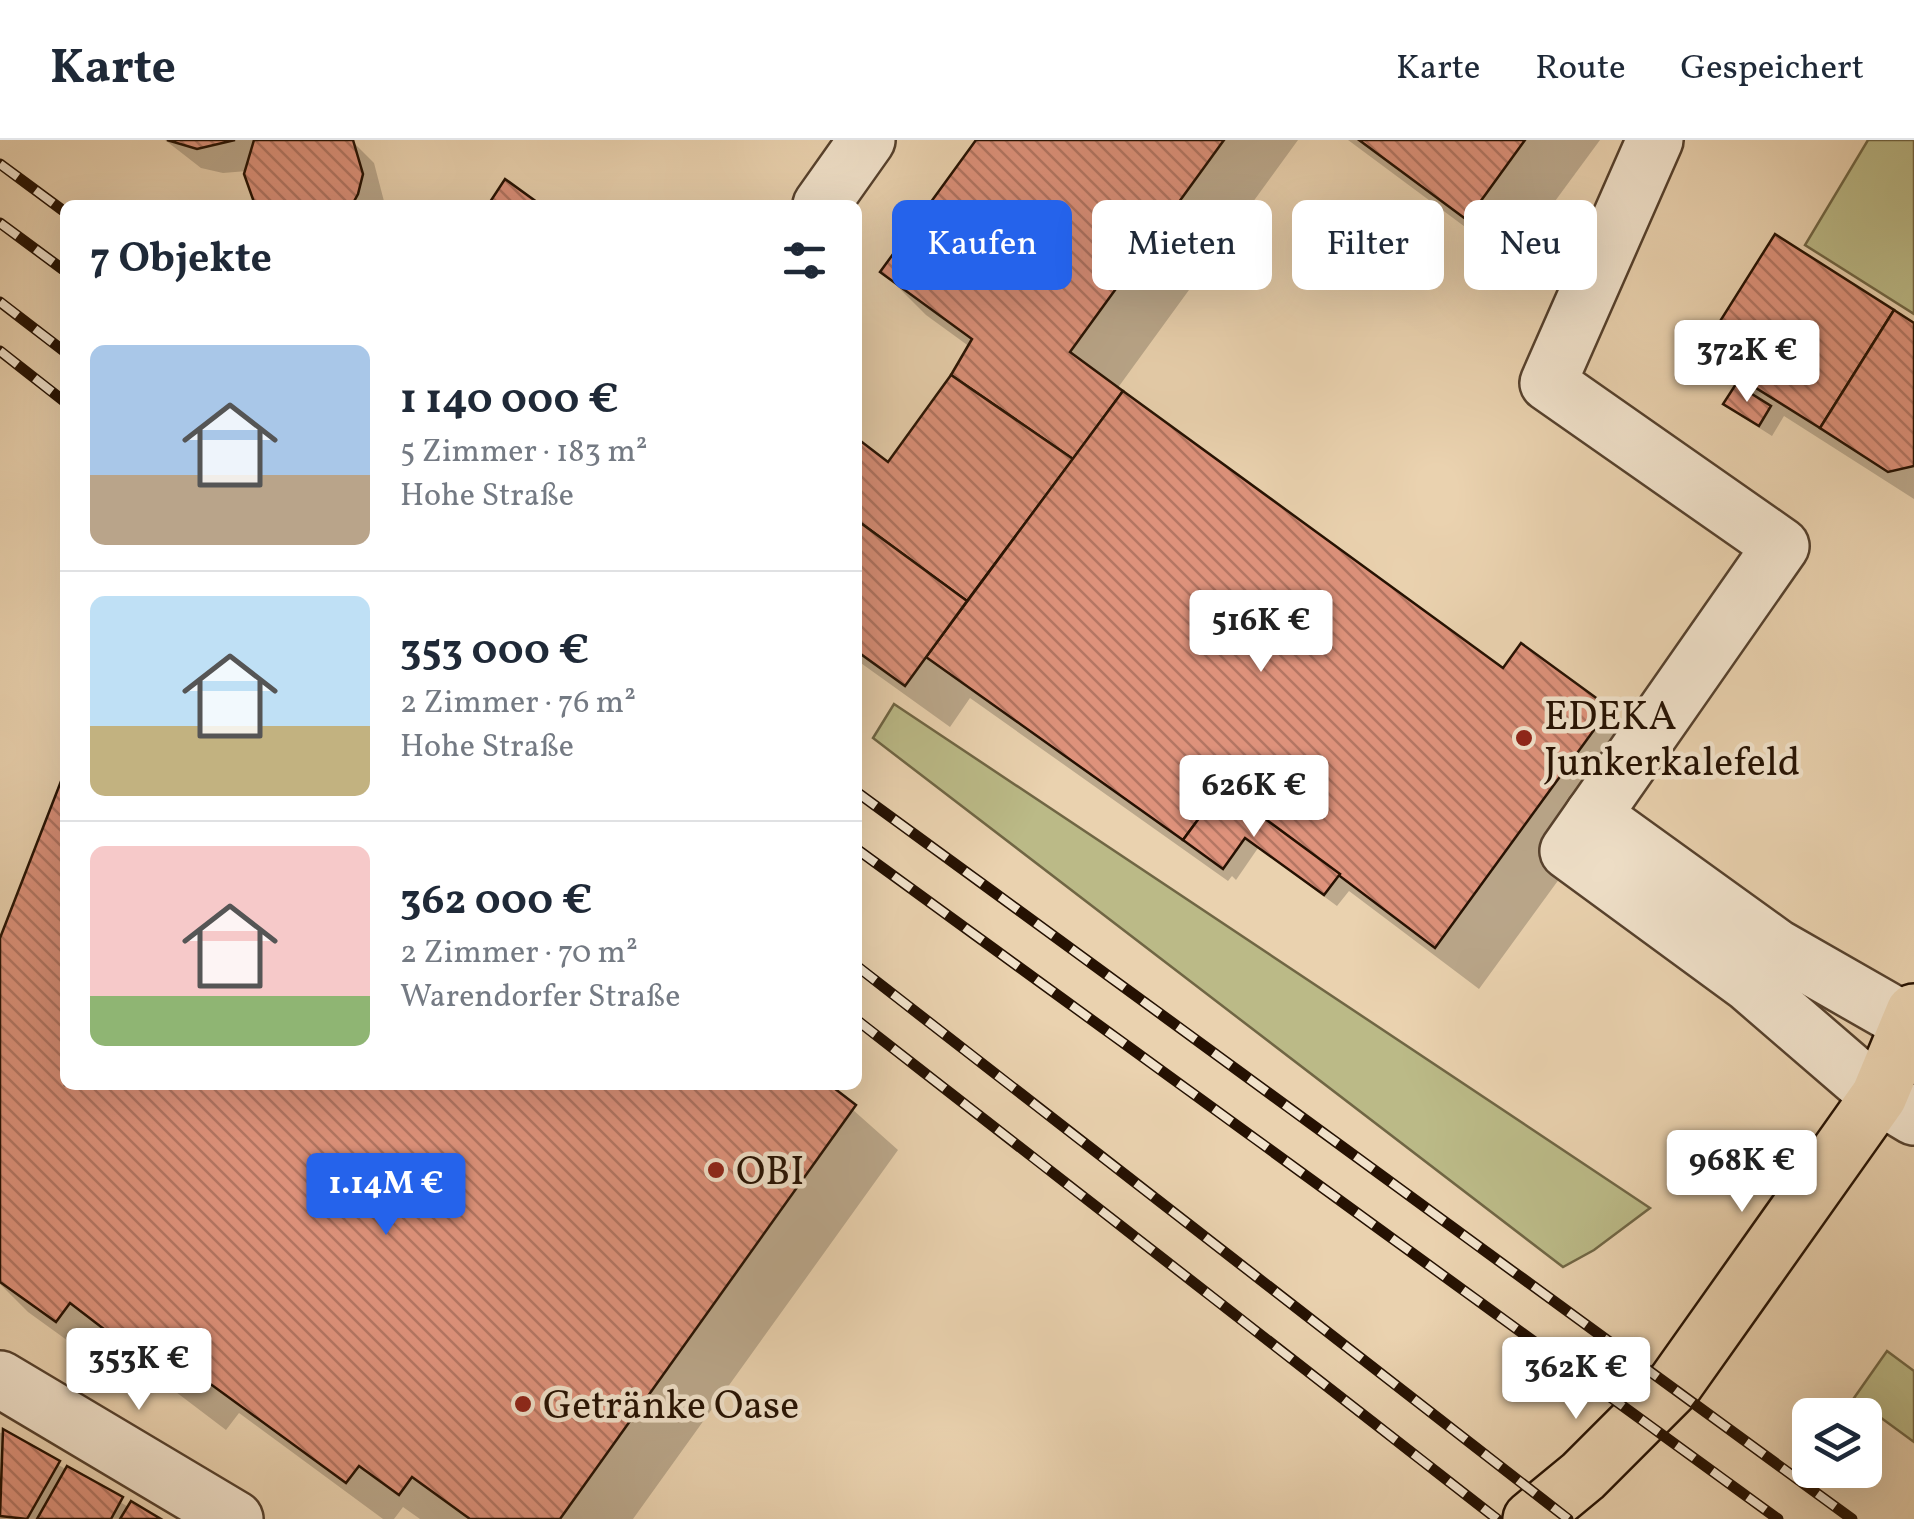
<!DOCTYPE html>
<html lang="de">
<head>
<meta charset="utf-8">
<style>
	:root { --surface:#fff; --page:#f6f6f7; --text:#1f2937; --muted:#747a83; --line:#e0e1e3; --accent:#2563eb }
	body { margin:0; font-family:Vollkorn,serif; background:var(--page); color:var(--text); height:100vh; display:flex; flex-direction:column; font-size:38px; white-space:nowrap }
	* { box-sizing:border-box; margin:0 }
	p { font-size:32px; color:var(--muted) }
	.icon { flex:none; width:55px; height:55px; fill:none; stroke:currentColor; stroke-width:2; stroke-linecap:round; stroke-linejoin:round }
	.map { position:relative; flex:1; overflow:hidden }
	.panel { position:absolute; left:60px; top:60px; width:802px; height:890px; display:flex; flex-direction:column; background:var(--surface); border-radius:15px; box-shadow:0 10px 40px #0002 }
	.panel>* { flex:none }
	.banner { position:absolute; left:892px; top:60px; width:870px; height:90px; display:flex; gap:20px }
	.fabs { position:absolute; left:1792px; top:1258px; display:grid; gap:20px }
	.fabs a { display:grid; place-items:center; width:90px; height:90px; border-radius:15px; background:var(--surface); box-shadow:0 10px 40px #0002; font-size:50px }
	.price { position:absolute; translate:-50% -85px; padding:0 22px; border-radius:10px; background:#fff; color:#222; font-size:32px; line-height:65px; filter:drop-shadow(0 2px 5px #0008) }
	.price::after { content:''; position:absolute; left:50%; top:60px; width:30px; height:22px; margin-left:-15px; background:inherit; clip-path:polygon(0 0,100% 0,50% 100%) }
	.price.current { background:var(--accent); color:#fff }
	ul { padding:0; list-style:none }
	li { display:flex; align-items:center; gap:30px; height:250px; padding:0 30px }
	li+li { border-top:2px solid var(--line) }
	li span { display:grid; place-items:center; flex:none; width:280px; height:200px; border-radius:15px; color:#555 }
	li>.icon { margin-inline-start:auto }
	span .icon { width:120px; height:120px; fill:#fffc; stroke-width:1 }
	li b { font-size:42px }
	h2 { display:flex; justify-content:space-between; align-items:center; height:120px; padding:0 30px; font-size:42px }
	.chip { padding:0 35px; border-radius:15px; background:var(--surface); box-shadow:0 10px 40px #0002; font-size:35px; line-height:90px }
	.chip.current { background:var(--accent); color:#fff }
	header { display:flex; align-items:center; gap:60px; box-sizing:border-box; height:140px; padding:0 50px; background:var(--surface); border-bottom:2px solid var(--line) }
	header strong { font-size:48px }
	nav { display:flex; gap:55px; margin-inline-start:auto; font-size:35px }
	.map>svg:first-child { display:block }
</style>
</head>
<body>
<header>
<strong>Karte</strong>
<nav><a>Karte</a><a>Route</a><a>Gespeichert</a></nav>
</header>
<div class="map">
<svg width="1914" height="1379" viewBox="0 0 1914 1379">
	<defs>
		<pattern id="building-back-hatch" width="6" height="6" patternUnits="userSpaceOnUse" patternTransform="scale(2.5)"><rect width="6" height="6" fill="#de927b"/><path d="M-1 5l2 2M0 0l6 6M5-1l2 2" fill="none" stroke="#b47663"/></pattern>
	</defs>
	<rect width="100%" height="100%" fill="#ead2af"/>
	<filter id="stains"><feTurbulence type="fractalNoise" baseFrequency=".002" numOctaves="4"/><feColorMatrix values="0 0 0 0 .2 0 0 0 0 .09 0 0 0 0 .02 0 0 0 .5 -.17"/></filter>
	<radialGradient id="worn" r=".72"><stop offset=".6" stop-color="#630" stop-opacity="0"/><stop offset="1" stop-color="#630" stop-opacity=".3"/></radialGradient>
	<g fill="#bbba87" stroke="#706644" stroke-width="2.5">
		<polygon points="1868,0 1914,0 1914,174 1805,105"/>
		<polygon points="894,564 1650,1068 1594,1110 1563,1127 873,598"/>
		<polygon points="1887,1211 1914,1231 1914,1302 1854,1258"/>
	</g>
	<g fill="#0003">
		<polygon points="165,0 351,0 374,23 385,65 259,65 247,31 223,33 201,28"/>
		<polygon points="979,0 1298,0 1117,249 1503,532 1608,569 1651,613 1479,849 1349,751 1337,766 1258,708 1236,740 1232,736 1228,741 970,558 950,587 858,521 858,302 888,325 970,207 926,175 883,132"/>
		<polygon points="1348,0 1600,0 1511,121"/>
		<polygon points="1914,185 1914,359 1784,276 1772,296 1739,275 1726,263 1737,246 1703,213"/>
		<polygon points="65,638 65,945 825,945 898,1010 633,1379 420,1379 403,1367 394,1379 383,1379 239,1273 226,1290 114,1205 100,1224 28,1172 0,1144 0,805"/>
		<polygon points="4,1292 130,1368 156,1379 0,1379 0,1293"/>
	</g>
	<g fill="url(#building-back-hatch)" stroke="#251102" stroke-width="2.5">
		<polygon points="167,0 235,0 197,9"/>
		<polygon points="254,0 353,0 363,34 358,54 352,65 255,65 244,34"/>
		<polygon points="976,0 1224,0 1070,212 1123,251 1073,319 951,235 972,199 880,132"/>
		<polygon points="1359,0 1525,0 1467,80"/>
		<polygon points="505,39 541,65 488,65"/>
		<polygon points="1775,94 1894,170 1820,288 1700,213"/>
		<polygon points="1894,170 1914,183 1914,326 1888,332 1820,288"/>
		<polygon points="951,235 1073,319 967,461 858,381 858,299 888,322"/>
		<polygon points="1736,244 1771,266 1759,286 1723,264"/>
		<polygon points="1123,251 1503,528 1521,503 1610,568 1435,808 1222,647 1183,700 926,517"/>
		<polygon points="858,381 967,461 905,546 858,512"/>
		<polygon points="65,631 65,945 830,945 856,965 560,1379 470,1379 412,1337 399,1355 359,1326 346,1343 194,1232 182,1249 70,1163 56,1182 0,1142 0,798"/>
		<polygon points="1222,647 1340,734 1324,755 1245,698 1223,729 1183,700"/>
		<polygon points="3,1289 60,1321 27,1379 0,1376"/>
		<polygon points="67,1326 123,1357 111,1379 37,1379"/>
		<polygon points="131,1361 161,1379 120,1379"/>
	</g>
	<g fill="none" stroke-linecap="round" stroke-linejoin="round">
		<g stroke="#56412d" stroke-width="60">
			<g id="minor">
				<polyline points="1655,0 1548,243 1781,406 1568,711 1748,843 1879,956 1914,977"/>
				<polyline points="821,65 867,0"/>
				<polyline points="1593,675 1776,807 1914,886"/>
				<polyline points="0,1239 235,1379"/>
			</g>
		</g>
		<g stroke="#251102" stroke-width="60">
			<polyline id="major" points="1531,1379 1583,1336 1675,1244 1879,956 1914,872"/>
		</g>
		<use href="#minor" stroke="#f1e2cb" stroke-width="55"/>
		<use href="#major" stroke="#ead2af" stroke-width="55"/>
		<g stroke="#251102" stroke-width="11">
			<g id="rail">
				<polyline points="0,24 65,72"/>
				<polyline points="0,83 65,131"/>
				<polyline points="0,162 65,212"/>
				<polyline points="0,211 65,262"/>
				<polyline points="858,653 1852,1379"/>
				<polyline points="858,710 1778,1379"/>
				<polyline points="858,827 1568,1379"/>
				<polyline points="858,881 1497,1379"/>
			</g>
		</g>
		<use href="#rail" stroke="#f1e2cb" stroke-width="8" stroke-dasharray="22" stroke-linecap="butt"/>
	</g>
	<g fill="#8f2418" stroke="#f1e2cb" stroke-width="4">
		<circle cx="1524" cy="598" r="10"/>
		<circle cx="716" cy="1030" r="10"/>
		<circle cx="523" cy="1264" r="10"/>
	</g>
	<g text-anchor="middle" stroke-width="9" stroke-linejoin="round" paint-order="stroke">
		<g font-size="40" fill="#251102" stroke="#f1e2cb" text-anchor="start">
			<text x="1544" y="589">EDEKA<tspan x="1544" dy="46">Junkerkalefeld</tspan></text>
			<text x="736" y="1044">OBI</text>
			<text x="543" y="1278">Getränke Oase</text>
		</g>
	</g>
	<rect width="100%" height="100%" filter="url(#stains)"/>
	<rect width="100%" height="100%" fill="url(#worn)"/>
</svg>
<div class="fabs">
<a><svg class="icon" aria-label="layers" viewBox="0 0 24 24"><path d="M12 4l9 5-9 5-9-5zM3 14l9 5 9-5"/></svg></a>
</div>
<b class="price" style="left:1747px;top:265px">372K €</b>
<b class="price" style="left:1261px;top:535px">516K €</b>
<b class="price" style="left:1254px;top:700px">626K €</b>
<b class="price" style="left:1742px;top:1075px">968K €</b>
<b class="price current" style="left:386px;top:1098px">1.14M €</b>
<b class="price" style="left:139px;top:1273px">353K €</b>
<b class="price" style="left:1576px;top:1282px">362K €</b>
<div class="banner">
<a class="chip current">Kaufen</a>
<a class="chip">Mieten</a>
<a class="chip">Filter</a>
<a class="chip">Neu</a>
</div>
<section class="panel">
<h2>7 Objekte<svg class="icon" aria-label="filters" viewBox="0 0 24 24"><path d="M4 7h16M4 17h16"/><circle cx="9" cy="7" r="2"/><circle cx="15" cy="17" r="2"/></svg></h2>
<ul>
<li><span style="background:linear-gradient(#a9c7e8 65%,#b9a48a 0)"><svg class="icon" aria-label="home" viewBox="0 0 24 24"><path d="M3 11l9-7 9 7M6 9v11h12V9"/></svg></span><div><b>1 140 000 €</b><p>5 Zimmer · 183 m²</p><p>Hohe Straße</p></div></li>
<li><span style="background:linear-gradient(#bfe0f5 65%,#c2b280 0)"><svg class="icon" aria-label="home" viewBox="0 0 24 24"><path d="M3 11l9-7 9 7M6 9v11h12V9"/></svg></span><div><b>353 000 €</b><p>2 Zimmer · 76 m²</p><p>Hohe Straße</p></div></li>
<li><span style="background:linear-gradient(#f6c9c9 75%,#8fb573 0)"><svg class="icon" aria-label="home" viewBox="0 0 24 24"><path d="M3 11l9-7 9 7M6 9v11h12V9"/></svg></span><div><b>362 000 €</b><p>2 Zimmer · 70 m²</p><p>Warendorfer Straße</p></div></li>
</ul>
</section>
</div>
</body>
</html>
